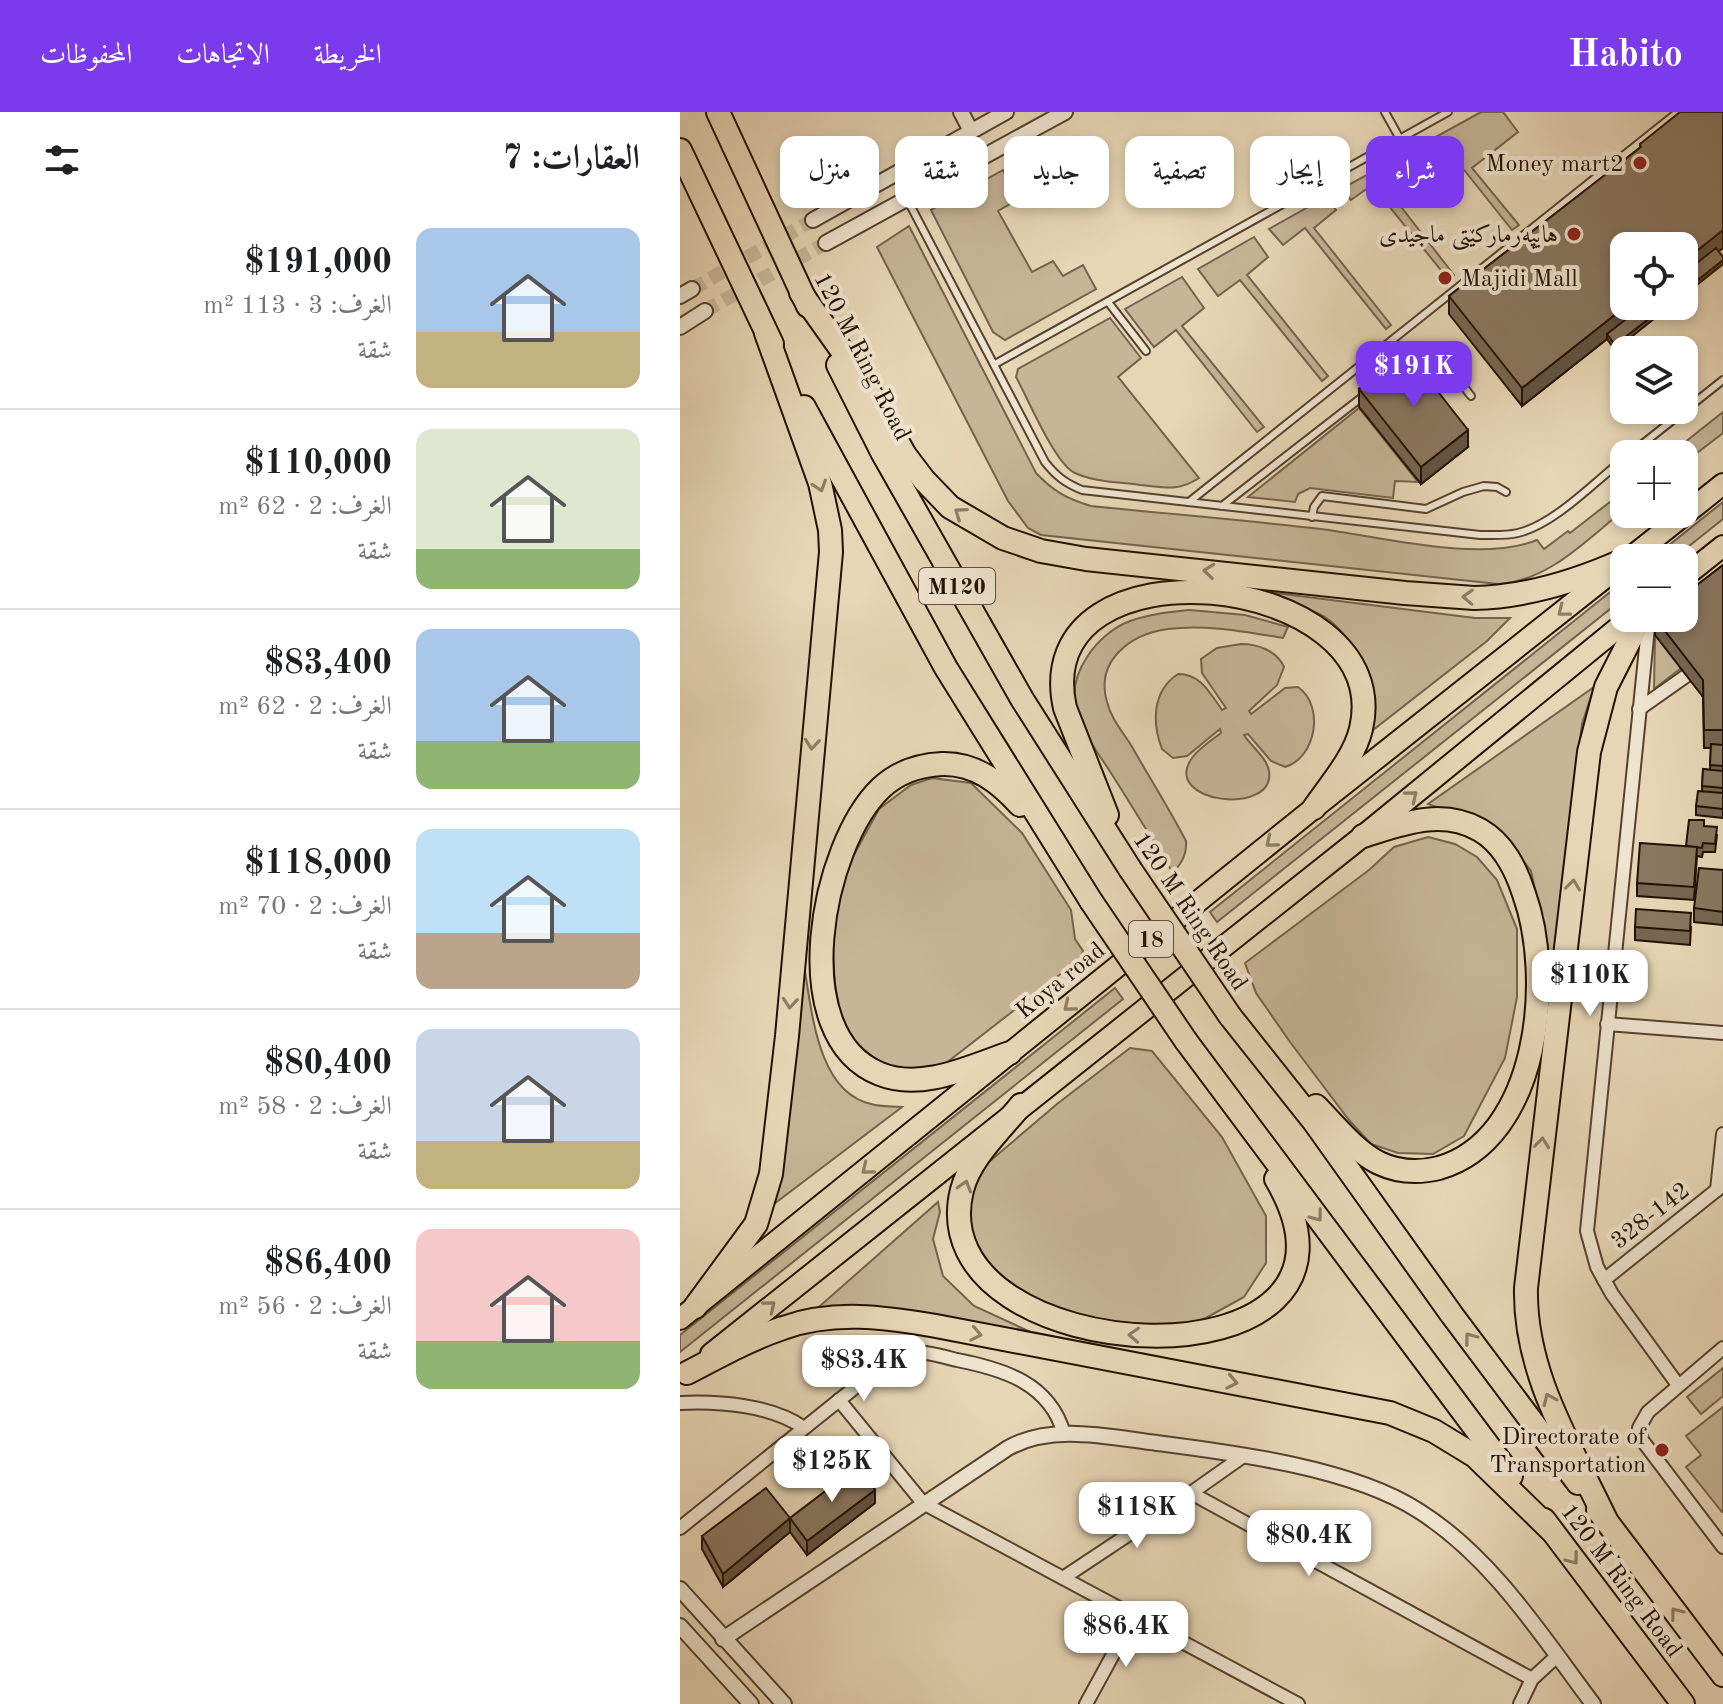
<!DOCTYPE html>
<html lang="ar">
<head>
<meta charset="utf-8">
<style>
	:root { --surface:#fff; --page:#f2f2f2; --text:#202124; --muted:#757577; --line:#e0e0e0; --accent:#7c3aed }
	body { margin:0; font-family:"Old Standard TT",Amiri,serif; background:var(--page); color:var(--text); direction:rtl; height:100vh; display:flex; flex-direction:column; font-size:30px; white-space:nowrap }
	* { box-sizing:border-box; margin:0 }
	p { font-size:26px; color:var(--muted) }
	.icon { flex:none; width:44px; height:44px; fill:none; stroke:currentColor; stroke-width:2; stroke-linecap:round; stroke-linejoin:round }
	.map { position:relative; flex:1; overflow:hidden; direction:ltr }
	.panel { display:flex; flex-direction:column; background:var(--surface); width:680px }
	.panel>* { flex:none }
	.hud { position:absolute; left:24px; top:24px; width:760px; height:72px; direction:rtl; display:flex; gap:16px }
	.controls { position:absolute; left:930px; top:120px; display:grid; gap:16px }
	.controls a { display:grid; place-items:center; width:88px; height:88px; border-radius:16px; background:var(--surface); box-shadow:0 4px 12px #0003; font-size:40px }
	.price { position:absolute; translate:-50% -68px; padding:0 18px; border-radius:16px; background:#fff; color:#222; font-size:26px; line-height:52px; filter:drop-shadow(0 2px 4px #0008) }
	.price::after { content:''; position:absolute; left:50%; top:48px; width:24px; height:18px; margin-left:-12px; background:inherit; clip-path:polygon(0 0,100% 0,50% 100%) }
	.price.current { background:var(--accent); color:#fff }
	ul { padding:0; list-style:none }
	li { display:flex; align-items:center; gap:24px; height:200px; padding:0 40px }
	li+li { border-top:2px solid var(--line) }
	li span { display:grid; place-items:center; flex:none; width:224px; height:160px; border-radius:16px; color:#555 }
	li>.icon { margin-inline-start:auto }
	span .icon { width:96px; height:96px; fill:#fffc; stroke-width:1 }
	li b { font-size:34px }
	h2 { display:flex; justify-content:space-between; align-items:center; height:96px; padding:0 40px; font-size:34px }
	.tag { padding:0 28px; border-radius:16px; background:var(--surface); box-shadow:0 4px 12px #0003; font-size:28px; line-height:72px }
	.tag.current { background:var(--accent); color:#fff }
	header { display:flex; align-items:center; gap:48px; box-sizing:border-box; height:112px; padding:0 40px; background:var(--accent); color:#fff }
	header strong { font-size:38px }
	nav { display:flex; gap:44px; margin-inline-start:auto; font-size:28px }
	main { display:flex; flex:1; min-height:0 }
	.map>svg:first-child { display:block }
</style>
</head>
<body>
<header>
<strong>Habito</strong>
<nav><a>الخريطة</a><a>الاتجاهات</a><a>المحفوظات</a></nav>
</header>
<main>
<div class="map">
<svg width="1043" height="1592" viewBox="0 0 1043 1592">
	<rect width="100%" height="100%" fill="#e7d6b5"/>
	<filter id="stains"><feTurbulence type="fractalNoise" baseFrequency=".0025" numOctaves="4"/><feColorMatrix values="0 0 0 0 .2 0 0 0 0 .09 0 0 0 0 .02 0 0 0 .5 -.17"/></filter>
	<radialGradient id="worn" r=".72"><stop offset=".6" stop-color="#630" stop-opacity="0"/><stop offset="1" stop-color="#630" stop-opacity=".3"/></radialGradient>
	<g fill="#c6b596" stroke="#74634c" stroke-width="2">
		<polygon points="801,0 823,0 838,20 792,56 839,113 832,118 765,34 741,51 732,38"/>
		<polygon points="716,47 728,61 708,78 774,163 768,167 692,73 671,88 661,77"/>
		<polygon points="323,58 339,87 318,99 352,160 373,149 383,164 403,153 416,177 325,228 313,220 251,98"/>
		<polygon points="646,85 656,98 634,116 711,213 706,217 625,116 603,133 589,117"/>
		<path d="M229,114L356,361C373,379 387,387 411,394C488,402 565,408 641,417C702,425 800,451 857,428L864,437L888,419L890,421L944,379V398C906,428 869,469 818,472L361,423L348,416L328,389L197,135Z"/>
		<polygon points="574,125 588,145 567,163 648,264 642,269 560,168 538,184 518,157"/>
		<polygon points="502,165 524,196 502,214 584,315 577,320 496,218 474,235 445,197"/>
		<path d="M430,206L461,246L438,265L519,366C498,380 484,375 460,373C439,370 412,370 393,360C374,349 348,287 336,265L338,257Z"/>
		<polygon points="679,296 738,370 715,369 713,386 630,376 618,382 615,390 568,385"/>
		<polygon points="1043,300 1043,321 1004,351 1004,342 990,342"/>
		<polygon points="1043,390 1043,407 994,446 973,446"/>
		<polygon points="944,469 944,486 537,810 530,800"/>
		<path d="M595,481L795,506H830L807,529L693,618C694,603 695,588 692,574C688,552 661,513 641,503C625,495 610,492 595,481Z"/>
		<path d="M510,498L565,503L608,515L603,526C566,520 526,512 488,517C450,522 415,549 427,590C431,606 442,619 451,633C469,665 489,696 506,729C507,743 502,750 493,761C472,727 452,694 431,661C419,642 401,620 396,597C387,561 418,521 450,509C469,502 490,500 510,498Z"/>
		<polygon points="1004,506 1043,524 974,577 975,523"/>
		<path d="M561,532C578,532 597,539 604,555L597,573L569,599L571,602L605,576L618,575C645,594 636,646 605,655L591,649L568,622L564,623C571,634 587,646 589,659C596,705 480,691 512,646C519,636 532,628 541,621L540,617L507,644L493,646L482,637C472,611 472,579 498,562C521,562 530,581 542,598L546,596L522,561L521,547L537,536Z"/>
		<polygon points="914,575 902,612 892,688 872,895 863,894 864,819 851,759 834,737 778,703 748,692"/>
		<polygon points="252,666 291,671 342,721 391,798 395,827 403,839 400,847 261,955 226,961 197,948 173,929 160,900 155,873 151,810 164,761 199,697 231,673"/>
		<polygon points="748,725 775,732 797,745 817,768 837,817 837,885 825,946 784,1024 753,1042 718,1041 691,1032 669,1008 610,930 576,881 565,851 689,758 714,735"/>
		<path d="M124,854C132,898 137,980 191,992C201,995 212,994 222,995L90,1095L107,1023Z"/>
		<polygon points="435,876 443,887 0,1240 0,1223"/>
		<polygon points="450,936 472,939 542,1025 586,1104 586,1151 564,1185 526,1206 491,1218 400,1210 317,1172 298,1143 288,1106 296,1061 377,992"/>
		<polygon points="258,1090 260,1100 253,1127 263,1164 294,1194 368,1228 132,1201"/>
		<polygon points="1043,1256 1043,1284 1021,1302 1007,1285"/>
		<polygon points="1043,1295 1043,1400 1042,1400 1006,1355 1021,1343 1006,1324"/>
	</g>
	<g fill="none" stroke-linecap="round" stroke-linejoin="round">
		<g stroke="#cab89a" stroke-width="14" stroke-dasharray="14 7" stroke-linecap="butt">
			<polyline points="12,177 133,108"/>
			<polyline points="25,199 146,131"/>
		</g>
		<g stroke="#54422e" stroke-width="10">
			<g id="service">
				<polyline points="705,0 720,27"/>
				<path d="M227,87L365,350C376,364 385,371 402,378L800,423C813,423 825,424 838,421C875,412 914,370 944,347"/>
				<polyline points="428,190 466,239"/>
				<path d="M727,251C760,225 771,259 791,284"/>
				<polyline points="315,252 768,0"/>
				<polyline points="950,342 1043,268"/>
				<polyline points="509,390 998,0"/>
				<polyline points="542,394 686,282"/>
				<polyline points="632,405 634,395 642,384 746,397 783,380 804,374 817,375 826,380"/>
			</g>
		</g>
		<g stroke="#54422e" stroke-width="16">
			<g id="minor">
				<polyline points="969,506 907,1119 917,1155 932,1182 998,1273"/>
				<polyline points="959,597 1043,538"/>
				<polyline points="927,912 1043,921"/>
				<polyline points="1037,1078 1043,1022"/>
				<polyline points="924,1168 1043,1073"/>
				<polyline points="1043,1236 968,1300 959,1316 962,1328 1043,1435"/>
				<polyline points="159,1288 243,1391 618,1592"/>
				<path d="M0,1291C38,1289 92,1293 124,1316"/>
				<polyline points="562,1345 511,1381 852,1567"/>
				<path d="M0,1416L214,1244L227,1239C244,1239 261,1244 277,1248C323,1257 370,1271 384,1322"/>
				<polyline points="383,1466 511,1381"/>
				<polyline points="406,1592 454,1504"/>
				<polyline points="840,1592 852,1567 877,1544"/>
			</g>
		</g>
		<g stroke="#54422e" stroke-width="18">
			<g id="tertiary">
				<polyline points="281,0 291,19"/>
				<polyline points="133,108 326,0"/>
				<polyline points="146,131 385,0"/>
				<polyline points="0,184 12,177"/>
				<polyline points="0,215 25,199"/>
				<polyline points="0,1477 104,1592"/>
				<polyline points="0,1514 71,1592"/>
				<path d="M43,1527L328,1336C372,1311 429,1325 477,1331C555,1341 673,1356 739,1399C812,1445 862,1524 913,1592"/>
			</g>
		</g>
		<g stroke="#231101" stroke-width="24">
			<g id="trunk">
				<polyline points="950,446 1043,372"/>
				<polyline points="1004,465 1043,434"/>
				<polyline points="0,1207 634,696 941,453"/>
				<polyline points="31,1242 683,724 950,506"/>
			</g>
		</g>
		<g stroke="#231101" stroke-width="26">
			<g id="motorway">
				<polyline points="38,0 128,194"/>
				<polyline points="0,38 92,232"/>
				<path d="M121,181L182,267L225,343L244,368L270,395L323,426L361,439L406,447L725,481L794,486C846,485 897,469 944,448"/>
				<polyline points="158,253 202,340 342,587 450,757"/>
				<polyline points="124,295 266,556 411,789"/>
				<path d="M427,703L385,596C346,420 718,458 681,617C674,646 651,671 634,696"/>
				<polyline points="550,904 635,1011 772,1203 898,1371"/>
				<polyline points="506,929 831,1364"/>
				<path d="M330,941C291,954 242,979 200,962C104,924 142,732 201,676C218,660 240,653 262,652C295,651 319,670 340,693"/>
				<path d="M341,993C320,1019 290,1046 282,1078C236,1261 725,1287 596,1067"/>
				<path d="M636,994C655,1013 675,1039 699,1051C718,1060 739,1061 759,1056C860,1027 874,865 844,782C836,757 824,732 800,718C761,696 722,712 683,724"/>
				<polyline points="15,1195 76,1112 91,1062 107,924 151,440 150,418 140,371 86,221"/>
				<path d="M7,1261C38,1245 70,1227 103,1216C153,1198 204,1205 256,1214L710,1301L754,1319L795,1344L872,1419"/>
				<polyline points="918,1398 1043,1563"/>
				<polyline points="864,1408 1003,1592"/>
				<path d="M926,1408C891,1334 844,1261 846,1176L909,640L926,575L961,506"/>
			</g>
		</g>
		<use href="#service" stroke="#efe4cf" stroke-width="6"/>
		<use href="#minor" stroke="#efe4cf" stroke-width="12"/>
		<use href="#tertiary" stroke="#efe4cf" stroke-width="14"/>
		<use href="#trunk" stroke="#e7d6b5" stroke-width="20"/>
		<use href="#motorway" stroke="#e7d6b5" stroke-width="22"/>
		<g stroke="#231101" stroke-width="26" stroke-linecap="butt">
			<g id="motorway-bridge">
				<polyline points="450,757 550,904"/>
				<polyline points="411,789 506,929"/>
			</g>
		</g>
		<use href="#motorway-bridge" stroke="#e7d6b5" stroke-width="22"/>
	</g>
	<g fill="#766652" stroke="#231101" stroke-width="2">
		<polygon points="1043,0 1043,136 1038,139 1043,152 1004,183 1004,134 935,238 927,227 842,294 769,202 769,184 960,36 960,32"/>
		<polygon points="679,277 788,335 741,372 679,295"/>
		<polygon points="1043,453 1043,706 1016,703 1016,694 1022,679 1023,657 1030,658 1031,636 1024,636 1023,585 975,523 975,506"/>
		<polygon points="1024,714 1037,723 1035,740 1023,740 1022,745 1017,744 1014,788 957,784 957,771 1006,734"/>
		<polygon points="1043,758 1043,813 1014,810 1014,796"/>
		<polygon points="955,815 1011,815 1010,833 955,828"/>
		<polygon points="195,1391 127,1443 110,1420 43,1475 22,1437 22,1424"/>
	</g>
	<g fill="#605342" stroke="#231101" stroke-width="2">
		<polygon points="1043,118 1043,136 1004,166 1004,149"/>
		<polygon points="1043,148 1043,152 1004,183 1004,179"/>
		<polygon points="946,194 969,194 927,222 927,227 842,294 842,276"/>
		<polygon points="985,194 990,194 935,238 935,233"/>
		<polygon points="788,318 788,335 741,372 741,355"/>
		<polygon points="195,1378 195,1391 127,1443 127,1429"/>
		<polygon points="110,1406 110,1420 43,1475 43,1462"/>
	</g>
	<g fill="#89775f" stroke="#231101" stroke-width="2">
		<polygon points="1000,0 1043,0 1043,118 1004,149 1004,134 944,134 944,194 946,194 842,276 769,184 961,35 960,32"/>
		<polygon points="1036,136 1043,145 1043,148 1004,179 1004,161"/>
		<polygon points="963,194 985,194 935,233 927,222"/>
		<polygon points="727,240 788,318 741,355 679,277"/>
		<polygon points="1043,453 1043,618 1024,618 1023,568 975,506 1004,506 1004,483"/>
		<polygon points="1031,632 1043,633 1043,654 1030,653"/>
		<polygon points="1023,657 1043,659 1043,676 1022,674"/>
		<polygon points="1018,679 1043,681 1043,697 1016,694"/>
		<polygon points="1009,708 1024,708 1024,714 1037,715 1035,732 1023,731 1022,736 1006,734"/>
		<polygon points="960,731 1017,735 1014,775 957,771"/>
		<polygon points="1019,756 1043,758 1043,800 1014,796"/>
		<polygon points="956,797 1011,801 1010,819 955,815"/>
		<polygon points="177,1355 195,1378 127,1429 110,1406"/>
		<polygon points="86,1376 110,1406 43,1462 22,1424"/>
	</g>
	<defs><path id="oneway-chevron" d="M-2-3.5L2.5 0L-2 3.5" fill="none" stroke-width="1.6" stroke-linecap="round" stroke-linejoin="round" transform="scale(2)"/></defs>
	<g stroke="#8f7d64">
		<use href="#oneway-chevron" transform="translate(140 374) rotate(72)"/>
		<use href="#oneway-chevron" transform="translate(280 401) rotate(-145)"/>
		<use href="#oneway-chevron" transform="translate(529 459) rotate(-174)"/>
		<use href="#oneway-chevron" transform="translate(788 485) rotate(-178)"/>
		<use href="#oneway-chevron" transform="translate(883 499) rotate(142)"/>
		<use href="#oneway-chevron" transform="translate(132 632) rotate(95)"/>
		<use href="#oneway-chevron" transform="translate(732 684) rotate(-39)"/>
		<use href="#oneway-chevron" transform="translate(591 730) rotate(141)"/>
		<use href="#oneway-chevron" transform="translate(893 773) rotate(-83)"/>
		<use href="#oneway-chevron" transform="translate(110 891) rotate(95)"/>
		<use href="#oneway-chevron" transform="translate(389 894) rotate(141)"/>
		<use href="#oneway-chevron" transform="translate(862 1031) rotate(-84)"/>
		<use href="#oneway-chevron" transform="translate(187 1057) rotate(141)"/>
		<use href="#oneway-chevron" transform="translate(285 1074) rotate(-73)"/>
		<use href="#oneway-chevron" transform="translate(637 1104) rotate(53)"/>
		<use href="#oneway-chevron" transform="translate(90 1194) rotate(-39)"/>
		<use href="#oneway-chevron" transform="translate(296 1222) rotate(11)"/>
		<use href="#oneway-chevron" transform="translate(454 1223) rotate(-177)"/>
		<use href="#oneway-chevron" transform="translate(790 1226) rotate(-127)"/>
		<use href="#oneway-chevron" transform="translate(552 1270) rotate(11)"/>
		<use href="#oneway-chevron" transform="translate(869 1287) rotate(-114)"/>
		<use href="#oneway-chevron" transform="translate(893 1447) rotate(53)"/>
		<use href="#oneway-chevron" transform="translate(996 1501) rotate(-127)"/>
	</g>
	<g fill="#8f2418" stroke="#efe4cf" stroke-width="3">
		<circle cx="960" cy="51" r="8"/>
		<circle cx="894" cy="122" r="8"/>
		<circle cx="765" cy="166" r="8"/>
		<circle cx="982" cy="1338" r="8"/>
	</g>
	<g text-anchor="middle" stroke-width="8" stroke-linejoin="round" paint-order="stroke">
		<g fill="#efe4cf" stroke="#60503f" stroke-width="2">
			<rect x="239" y="456" width="76" height="36" rx="6"/>
			<rect x="449" y="809" width="44" height="36" rx="6"/>
		</g>
		<g font-size="22" font-weight="bold" fill="#231101">
			<text x="277" y="482">M120</text>
			<text x="471" y="835">18</text>
		</g>
		<g font-size="24" fill="#231101" stroke="#efe4cf" text-anchor="end">
			<text x="944" y="59">Money mart2</text>
			<text x="878" y="130">هایپەرمارکێتی ماجیدی</text>
			<text x="781" y="174" text-anchor="start">Majidi Mall</text>
			<text x="966" y="1332">Directorate of<tspan x="966" dy="28">Transportation</tspan></text>
		</g>
		<g font-size="24" fill="#231101" stroke="#efe4cf">
			<text transform="translate(183 244) rotate(63)" y="8">120 M Ring Road</text>
			<text transform="translate(511 799) rotate(56)" y="8">120 M Ring Road</text>
			<text transform="translate(380 868) rotate(-39)" y="8">Koya road</text>
			<text transform="translate(970 1103) rotate(-38)" y="8">328-142</text>
			<text transform="translate(942 1468) rotate(53)" y="8">120 M Ring Road</text>
		</g>
	</g>
	<rect width="100%" height="100%" filter="url(#stains)"/>
	<rect width="100%" height="100%" fill="url(#worn)"/>
</svg>
<div class="controls">
<a><svg class="icon" aria-label="locate" viewBox="0 0 24 24"><circle cx="12" cy="12" r="6"/><path d="M12 2v4M12 18v4M2 12h4M18 12h4"/></svg></a>
<a><svg class="icon" aria-label="layers" viewBox="0 0 24 24"><path d="M12 4l9 5-9 5-9-5zM3 14l9 5 9-5"/></svg></a>
<a>+</a>
<a>−</a>
</div>
<b class="price current" style="left:734px;top:297px">$191K</b>
<b class="price" style="left:910px;top:906px">$110K</b>
<b class="price" style="left:184px;top:1291px">$83.4K</b>
<b class="price" style="left:152px;top:1392px">$125K</b>
<b class="price" style="left:457px;top:1438px">$118K</b>
<b class="price" style="left:629px;top:1466px">$80.4K</b>
<b class="price" style="left:446px;top:1557px">$86.4K</b>
<div class="hud">
<a class="tag current">شراء</a>
<a class="tag">إيجار</a>
<a class="tag">تصفية</a>
<a class="tag">جديد</a>
<a class="tag">شقة</a>
<a class="tag">منزل</a>
</div>
</div>
<section class="panel">
<h2>العقارات: 7<svg class="icon" aria-label="filters" viewBox="0 0 24 24"><path d="M4 7h16M4 17h16"/><circle cx="9" cy="7" r="2"/><circle cx="15" cy="17" r="2"/></svg></h2>
<ul>
<li><span style="background:linear-gradient(#a9c7e8 65%,#c2b280 0)"><svg class="icon" aria-label="home" viewBox="0 0 24 24"><path d="M3 11l9-7 9 7M6 9v11h12V9"/></svg></span><div><b>$191,000</b><p>الغرف: 3 · 113 m²</p><p>شقة</p></div></li>
<li><span style="background:linear-gradient(#dfe7d0 75%,#8fb573 0)"><svg class="icon" aria-label="home" viewBox="0 0 24 24"><path d="M3 11l9-7 9 7M6 9v11h12V9"/></svg></span><div><b>$110,000</b><p>الغرف: 2 · 62 m²</p><p>شقة</p></div></li>
<li><span style="background:linear-gradient(#a9c7e8 70%,#8fb573 0)"><svg class="icon" aria-label="home" viewBox="0 0 24 24"><path d="M3 11l9-7 9 7M6 9v11h12V9"/></svg></span><div><b>$83,400</b><p>الغرف: 2 · 62 m²</p><p>شقة</p></div></li>
<li><span style="background:linear-gradient(#bfe0f5 65%,#b9a48a 0)"><svg class="icon" aria-label="home" viewBox="0 0 24 24"><path d="M3 11l9-7 9 7M6 9v11h12V9"/></svg></span><div><b>$118,000</b><p>الغرف: 2 · 70 m²</p><p>شقة</p></div></li>
<li><span style="background:linear-gradient(#c9d6e8 70%,#c2b280 0)"><svg class="icon" aria-label="home" viewBox="0 0 24 24"><path d="M3 11l9-7 9 7M6 9v11h12V9"/></svg></span><div><b>$80,400</b><p>الغرف: 2 · 58 m²</p><p>شقة</p></div></li>
<li><span style="background:linear-gradient(#f6c9c9 70%,#8fb573 0)"><svg class="icon" aria-label="home" viewBox="0 0 24 24"><path d="M3 11l9-7 9 7M6 9v11h12V9"/></svg></span><div><b>$86,400</b><p>الغرف: 2 · 56 m²</p><p>شقة</p></div></li>
</ul>
</section>
</main>
</body>
</html>
